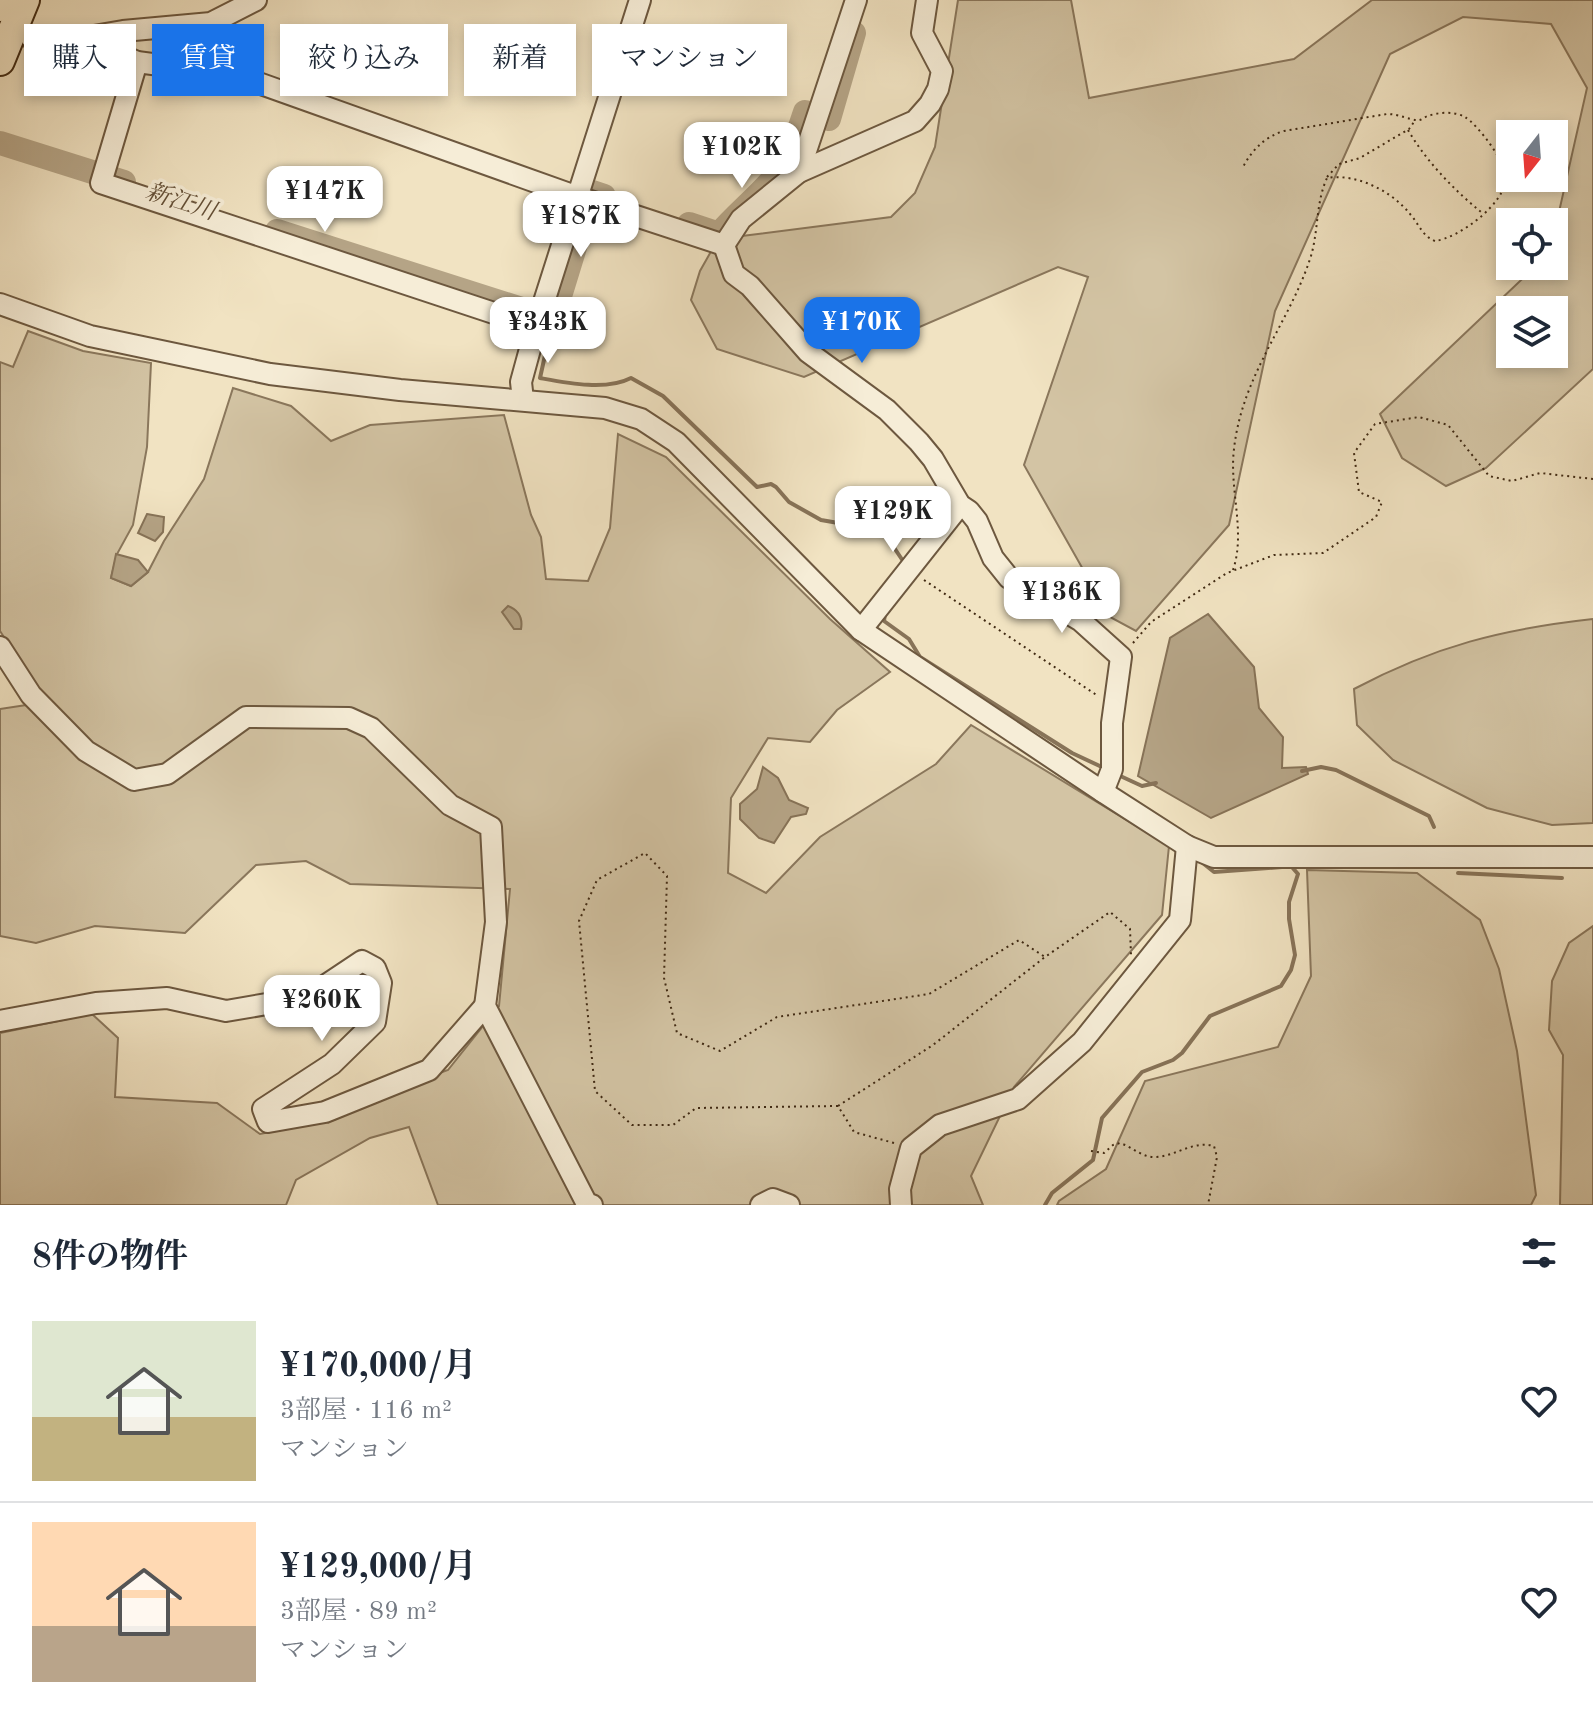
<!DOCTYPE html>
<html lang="ja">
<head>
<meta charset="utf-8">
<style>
	:root { --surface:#fff; --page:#f2f2f3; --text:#1f2937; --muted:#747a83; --line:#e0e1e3; --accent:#1a73e8 }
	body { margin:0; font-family:"Old Standard TT","Noto Serif JP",serif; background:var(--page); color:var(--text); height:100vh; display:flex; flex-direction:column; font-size:30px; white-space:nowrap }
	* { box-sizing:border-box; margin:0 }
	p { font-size:26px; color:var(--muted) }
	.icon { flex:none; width:44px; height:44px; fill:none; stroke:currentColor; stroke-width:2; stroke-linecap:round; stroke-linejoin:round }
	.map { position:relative; height:1205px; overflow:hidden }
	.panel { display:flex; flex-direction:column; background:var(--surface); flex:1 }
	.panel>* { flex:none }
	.hud { position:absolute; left:24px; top:24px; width:800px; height:72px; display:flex; gap:16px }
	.needle { width:52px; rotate:197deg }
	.buttons { position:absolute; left:1496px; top:120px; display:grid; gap:16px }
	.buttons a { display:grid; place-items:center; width:72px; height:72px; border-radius:0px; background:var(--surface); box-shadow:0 4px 12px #0003; font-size:40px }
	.price { position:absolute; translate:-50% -68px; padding:0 18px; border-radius:16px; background:#fff; color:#222; font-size:26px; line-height:52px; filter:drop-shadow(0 2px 4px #0008) }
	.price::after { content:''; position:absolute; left:50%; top:48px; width:24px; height:18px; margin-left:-12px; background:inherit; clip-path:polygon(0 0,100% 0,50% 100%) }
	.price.selected { background:var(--accent); color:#fff }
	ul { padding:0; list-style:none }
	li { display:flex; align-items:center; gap:24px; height:200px; padding:0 32px }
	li+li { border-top:2px solid var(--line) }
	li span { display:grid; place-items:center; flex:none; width:224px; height:160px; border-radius:0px; color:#555 }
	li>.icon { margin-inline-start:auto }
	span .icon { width:96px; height:96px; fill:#fffc; stroke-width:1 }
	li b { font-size:34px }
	h2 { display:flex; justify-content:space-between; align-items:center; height:96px; padding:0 32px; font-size:34px }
	.tag { padding:0 28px; border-radius:0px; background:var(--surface); box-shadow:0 4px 12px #0003; font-size:28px; line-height:72px }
	.tag.selected { background:var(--accent); color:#fff }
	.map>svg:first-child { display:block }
</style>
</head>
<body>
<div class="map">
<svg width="1593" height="1205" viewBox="0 0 1593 1205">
	<rect width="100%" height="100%" fill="#f1e3c2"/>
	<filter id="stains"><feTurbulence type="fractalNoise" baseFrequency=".0025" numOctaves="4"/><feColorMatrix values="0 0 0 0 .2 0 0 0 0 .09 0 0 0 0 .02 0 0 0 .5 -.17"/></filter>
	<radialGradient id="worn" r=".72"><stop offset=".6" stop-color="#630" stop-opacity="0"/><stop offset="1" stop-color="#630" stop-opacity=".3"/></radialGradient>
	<g fill="#d3c4a4" stroke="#8a775c" stroke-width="2" fill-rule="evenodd">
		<path d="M958,0H1071L1089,98L1294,59L1372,0H1593V369L1486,468L1446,486L1402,458L1380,414L1536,266H1554V234L1587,88L1551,24L1463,17L1390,54L1275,311L1229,525L1136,631L1110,617L1024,465L1088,277L1058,267L804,377L717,349L691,300L700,271L718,239L891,217L915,193L935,147ZM1510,310H1554V354H1510Z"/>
		<polygon points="28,331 83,351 151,363 147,447 133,525 117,554 111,578 131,586 148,572 164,541 204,479 233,388 291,406 331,441 370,425 504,415 531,515 541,537 546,579 588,581 610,528 618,434 666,457 830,619 890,672 837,710 810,742 768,738 731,798 728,873 766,893 820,837 936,764 971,725 1169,846 1162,915 1014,1087 971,1176 983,1205 438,1205 409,1127 370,1138 296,1180 286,1205 0,1205 0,1033 92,1014 118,1038 115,1097 217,1103 260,1134 334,1120 397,1089 448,1070 499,1006 510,889 350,884 306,861 256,865 185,933 95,926 36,943 0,936 0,709 46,702 0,631 0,362 13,367"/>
		<path d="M1593,619V823L1552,825L1487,808L1393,760L1357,725L1354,689C1435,646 1502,629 1593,619Z"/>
		<polygon points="1307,870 1417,873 1480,920 1499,969 1517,1051 1536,1195 1531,1205 1057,1205 1059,1201 1106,1169 1145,1081 1278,1047 1311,976"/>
		<polygon points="1593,926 1593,1205 1560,1205 1563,1055 1549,1030 1552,981 1569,943"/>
	</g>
	<g fill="#b5a486" stroke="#877358" stroke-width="2">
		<polygon points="147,514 164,517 163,532 155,541 138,533"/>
		<polygon points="116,554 138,560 148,572 131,586 111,578"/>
		<path d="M508,606C518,610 523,618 521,629H514L502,612Z"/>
		<polygon points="1208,614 1254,667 1259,708 1283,737 1282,768 1306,767 1308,774 1211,818 1138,776 1170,638"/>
		<polygon points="763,767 778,778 789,800 808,808 806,814 791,817 774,843 759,838 740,819 740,804 757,789"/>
	</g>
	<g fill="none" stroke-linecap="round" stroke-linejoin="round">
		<g stroke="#877358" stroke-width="4">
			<path d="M553,319L540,378C567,383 606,391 631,378L663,396L757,487L771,484L776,487L789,502L821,520L873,529L887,537L905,564"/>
			<polyline points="885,614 884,621 909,639 920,657 1072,753 1104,768"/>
			<polyline points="1302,771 1321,767 1336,770 1429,816 1434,827"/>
			<polyline points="1116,774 1142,786 1156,783"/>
			<polyline points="1199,860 1214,872 1282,867"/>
			<polyline points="1458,873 1562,878"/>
			<polyline points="1045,1205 1052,1193 1093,1160 1102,1118 1142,1072 1173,1060 1182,1053 1210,1016 1281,986 1291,970 1295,955 1289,919 1289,902 1298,874 1291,866"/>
		</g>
		<g stroke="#b5a486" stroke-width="24">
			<polyline points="0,143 124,182"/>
			<path d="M689,224L719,234C741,208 775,184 790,154C796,141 800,126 805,112L829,119L854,33"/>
			<polyline points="277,231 553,319 592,192 604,196"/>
		</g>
		<g stroke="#6d583f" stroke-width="24">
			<g id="minor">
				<polyline points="82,38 137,62 236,75 578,197 724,245"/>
				<polyline points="32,39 82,38 123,31 211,23 256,0"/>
				<polyline points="137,62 101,183 536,327"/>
				<polyline points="799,172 856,0"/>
				<polyline points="724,245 734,274 750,286 808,352 887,410 919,442 933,459 960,505 969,511 977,521 993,558 1009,578 1081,621 1121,657 1112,723 1112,769 1103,792"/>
				<polyline points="724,245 741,219 799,172 915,121 930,104 938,89 942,71 922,33 927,0"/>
				<polyline points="0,304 90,336 270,374 400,390 605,408 641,419 676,442 861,630 1103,792 1187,846 1214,857 1593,857"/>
				<polyline points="523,400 521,382 536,327 640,0"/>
				<polyline points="861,630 960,505"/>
				<polyline points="0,647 31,695 86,751 134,780 167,774 246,717 349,718 371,728 450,805 491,827 496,922 485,1006 587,1204 592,1205"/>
				<polyline points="0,1021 96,1003 167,998 226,1011 308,997 362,961 375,968 381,983 375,1022 332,1064 263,1109 268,1122 325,1112 429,1070 485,1006"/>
				<polyline points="761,1205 773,1199 789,1205"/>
				<polyline points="901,1205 900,1189 911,1148 940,1125 1018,1099 1082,1042 1180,920 1187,846"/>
			</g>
		</g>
		<g stroke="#412a13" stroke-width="32">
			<g id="highway">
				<polyline points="0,7 3,0"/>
				<polyline points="0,61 25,0"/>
			</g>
		</g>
		<g stroke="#412a13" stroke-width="2" stroke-dasharray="2 4" stroke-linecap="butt">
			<path d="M1408,130C1426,161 1454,190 1481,212"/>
			<polyline points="1327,177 1339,164 1360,158 1409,129 1414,122"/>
			<path d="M1233,570C1246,532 1229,489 1234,449C1242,376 1287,326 1309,262C1319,235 1315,204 1327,178C1356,173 1392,191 1410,214C1419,224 1422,236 1435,241C1459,238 1505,204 1506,178C1506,162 1478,125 1465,117C1454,111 1439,112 1428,116C1424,117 1421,121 1417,120C1410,120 1399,114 1387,114L1284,131C1264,137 1251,151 1242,169"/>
			<polyline points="924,580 1098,696"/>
			<polyline points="1133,643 1151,622 1227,573 1274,555 1323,553 1376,517 1382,502 1359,492 1354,453 1375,424 1419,417 1448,425 1489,476 1512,481 1540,473 1593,479"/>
			<polyline points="838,1106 696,1108 673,1125 632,1125 595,1091 579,921 597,880 645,853 667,876 664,978 677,1033 720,1051 777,1017 929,994 1019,940 1045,957"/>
			<polyline points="894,1143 854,1132 838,1106 933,1045 1045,957 1110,912 1130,929 1131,955"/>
			<path d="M1091,1151L1104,1153L1113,1145L1120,1143C1133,1147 1142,1158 1156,1157C1176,1156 1194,1140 1214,1146L1217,1157L1208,1205"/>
		</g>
		<use href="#minor" stroke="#f6edd7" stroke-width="20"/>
		<use href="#highway" stroke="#f1e3c2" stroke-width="28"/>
	</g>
	<g text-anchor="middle" stroke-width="7" stroke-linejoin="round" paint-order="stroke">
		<g font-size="24" font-style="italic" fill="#644f36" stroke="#f6edd7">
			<text transform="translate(181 201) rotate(18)" y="8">新江川</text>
		</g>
	</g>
	<rect width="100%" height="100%" filter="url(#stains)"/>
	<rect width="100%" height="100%" fill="url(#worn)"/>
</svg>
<div class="buttons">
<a><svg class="needle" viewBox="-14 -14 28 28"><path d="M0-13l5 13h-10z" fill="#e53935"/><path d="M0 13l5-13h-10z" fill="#747a83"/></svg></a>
<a><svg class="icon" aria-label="locate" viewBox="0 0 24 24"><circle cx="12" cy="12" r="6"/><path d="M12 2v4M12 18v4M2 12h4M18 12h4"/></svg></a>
<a><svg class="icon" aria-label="layers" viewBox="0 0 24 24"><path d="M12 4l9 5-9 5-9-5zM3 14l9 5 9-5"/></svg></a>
</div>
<b class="price" style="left:742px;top:190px">¥102K</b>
<b class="price" style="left:325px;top:234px">¥147K</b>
<b class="price" style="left:581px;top:259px">¥187K</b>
<b class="price" style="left:548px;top:365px">¥343K</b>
<b class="price selected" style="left:862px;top:365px">¥170K</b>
<b class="price" style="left:893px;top:554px">¥129K</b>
<b class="price" style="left:1062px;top:635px">¥136K</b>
<b class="price" style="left:322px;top:1043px">¥260K</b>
<div class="hud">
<a class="tag">購入</a>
<a class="tag selected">賃貸</a>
<a class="tag">絞り込み</a>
<a class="tag">新着</a>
<a class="tag">マンション</a>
</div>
</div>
<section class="panel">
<h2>8件の物件<svg class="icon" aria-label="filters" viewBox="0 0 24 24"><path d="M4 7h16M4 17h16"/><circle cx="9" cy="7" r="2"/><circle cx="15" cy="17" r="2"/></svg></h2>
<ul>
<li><span style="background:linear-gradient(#dfe7d0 60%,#c2b280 0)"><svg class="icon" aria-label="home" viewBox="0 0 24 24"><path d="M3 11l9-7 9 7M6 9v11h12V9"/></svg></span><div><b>¥170,000/月</b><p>3部屋 · 116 m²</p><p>マンション</p></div><svg class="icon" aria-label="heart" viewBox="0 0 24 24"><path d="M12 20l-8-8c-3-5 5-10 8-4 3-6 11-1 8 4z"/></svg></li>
<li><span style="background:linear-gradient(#ffd9b3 65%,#b9a48a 0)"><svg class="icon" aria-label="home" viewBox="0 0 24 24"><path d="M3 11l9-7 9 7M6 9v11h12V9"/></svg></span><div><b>¥129,000/月</b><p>3部屋 · 89 m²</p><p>マンション</p></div><svg class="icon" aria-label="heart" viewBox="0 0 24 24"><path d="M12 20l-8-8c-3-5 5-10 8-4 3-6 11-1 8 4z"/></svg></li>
</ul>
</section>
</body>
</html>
